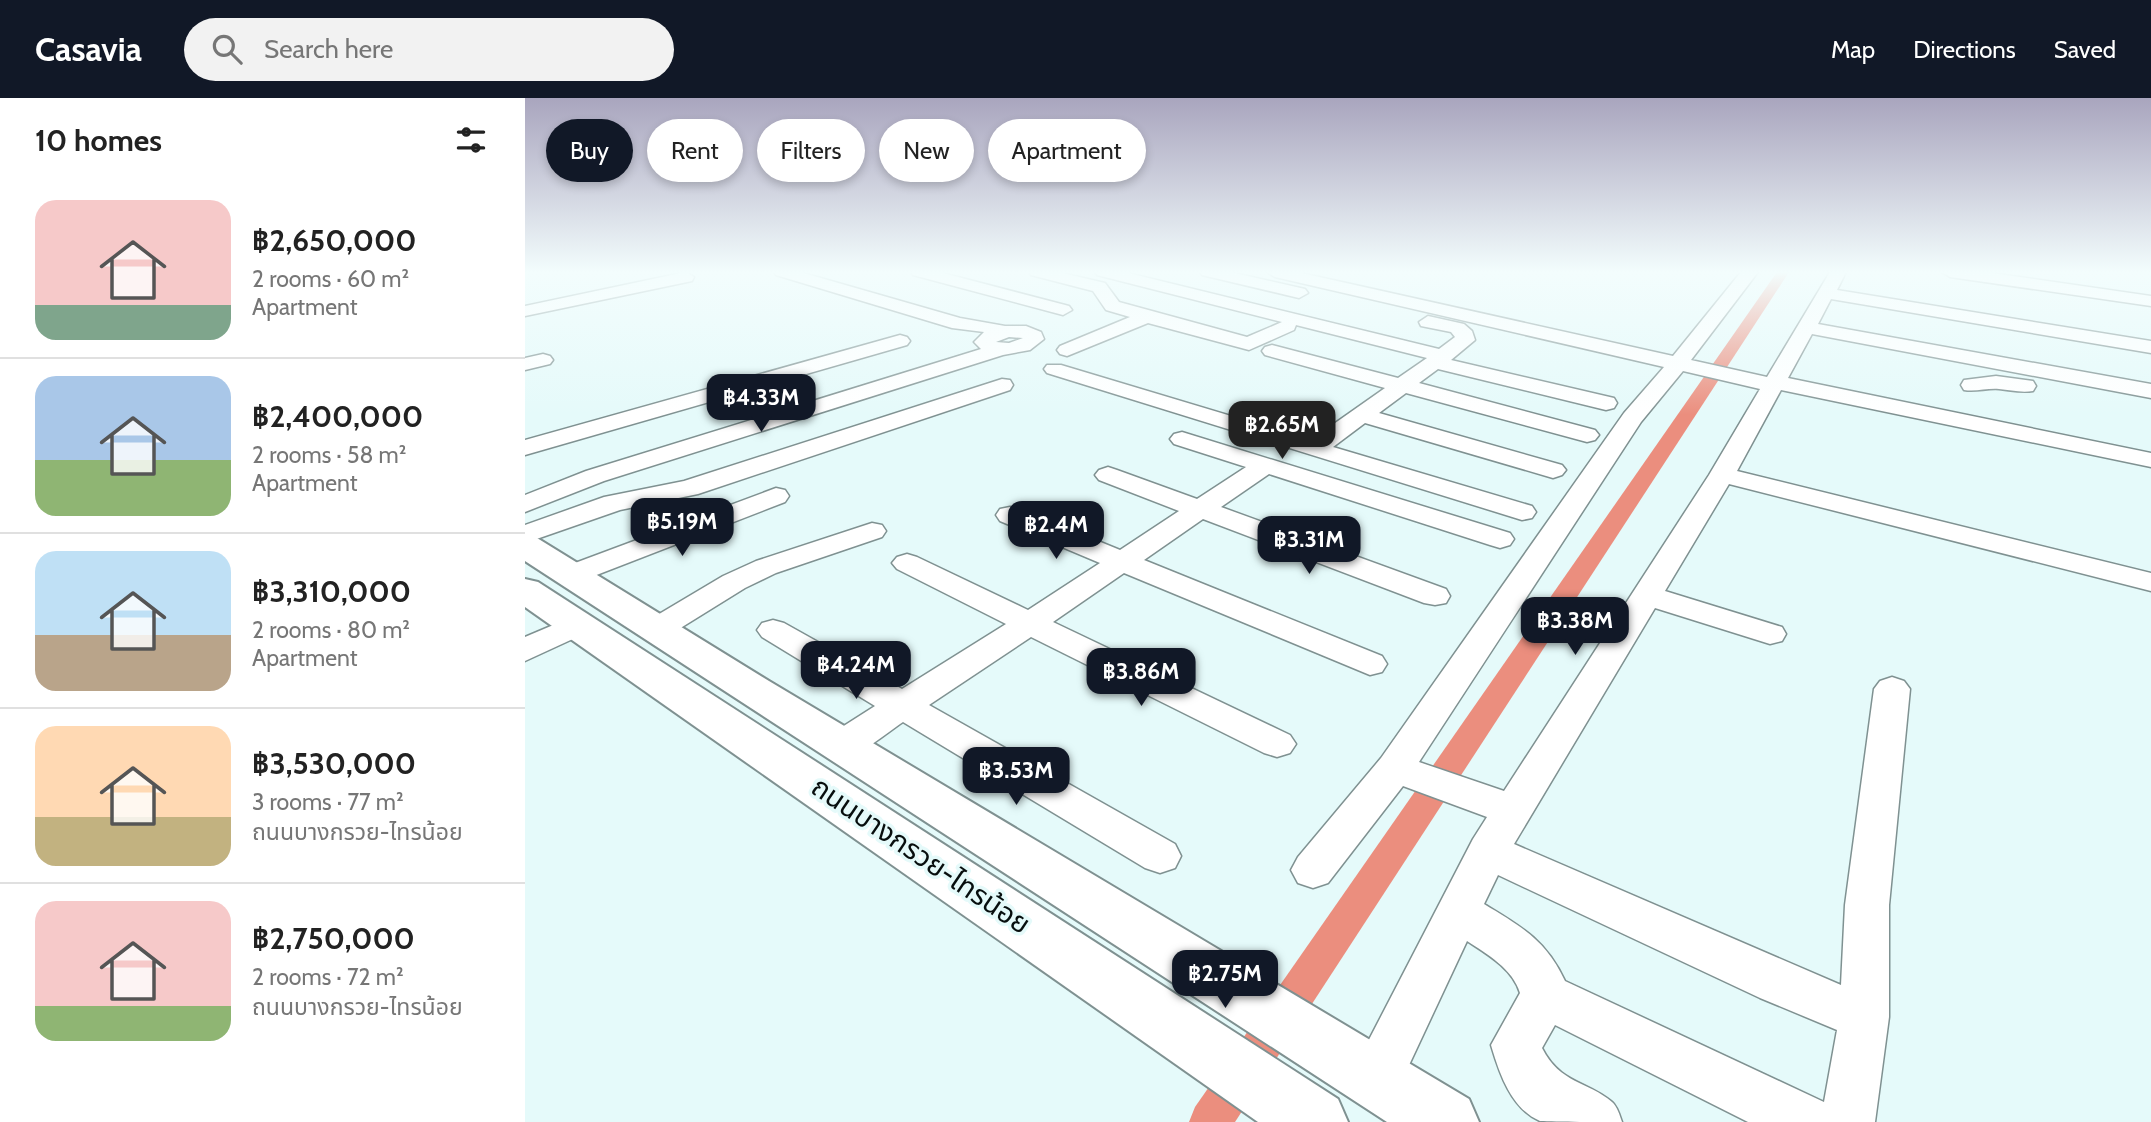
<!DOCTYPE html>
<html lang="en">
<head>
<meta charset="utf-8">
<style>
	:root { --surface:#fff; --page:#f2f2f2; --text:#222; --muted:#767676; --line:#e0e0e0; --accent:#111827 }
	body { margin:0; font-family:Cabin,"Noto Sans Thai",sans-serif; background:var(--page); color:var(--text); height:100vh; display:flex; flex-direction:column; font-size:26px; white-space:nowrap }
	* { box-sizing:border-box; margin:0 }
	p { font-size:23px; color:var(--muted) }
	.icon { flex:none; width:38px; height:38px; fill:none; stroke:currentColor; stroke-width:2; stroke-linecap:round; stroke-linejoin:round }
	.map { position:relative; flex:1; overflow:hidden }
	.panel { display:flex; flex-direction:column; background:var(--surface); width:525px }
	.panel>* { flex:none }
	.hud { position:absolute; left:21px; top:21px; width:665px; height:63px; display:flex; gap:14px }
	.price { position:absolute; translate:-50% -60px; padding:0 16px; border-radius:14px; background:var(--accent); color:#fff; font-size:23px; line-height:46px; filter:drop-shadow(0 2px 4px #0008) }
	.price::after { content:''; position:absolute; left:50%; top:42px; width:21px; height:16px; margin-left:-10px; background:inherit; clip-path:polygon(0 0,100% 0,50% 100%) }
	.price.active { background:#222; color:#fff }
	ul { padding:0; list-style:none }
	li { display:flex; align-items:center; gap:21px; height:175px; padding:0 35px }
	li+li { border-top:2px solid var(--line) }
	li span { display:grid; place-items:center; flex:none; width:196px; height:140px; border-radius:21px; color:#555 }
	li>.icon { margin-inline-start:auto }
	span .icon { width:84px; height:84px; fill:#fffc; stroke-width:1 }
	li b { font-size:30px }
	h2 { display:flex; justify-content:space-between; align-items:center; height:84px; padding:0 35px; font-size:30px }
	.chip { padding:0 24px; border-radius:32px; background:var(--surface); box-shadow:0 4px 10px #0003; font-size:24px; line-height:63px }
	.chip.active { background:var(--accent); color:#fff }
	header { display:flex; align-items:center; gap:42px; box-sizing:border-box; height:98px; padding:0 35px; background:var(--accent); color:#fff }
	header strong { font-size:33px }
	nav { display:flex; gap:38px; margin-inline-start:auto; font-size:24px }
	.search { width:490px; height:63px; background:var(--page); display:flex; align-items:center; gap:18px; box-sizing:border-box; padding:0 24px; border-radius:38px; color:var(--muted); font-size:26px }
	main { display:flex; flex:1; min-height:0 }
	.map>svg:first-child { display:block }
</style>
</head>
<body>
<header>
<strong>Casavia</strong>
<div class="search"><svg class="icon" aria-label="search" viewBox="0 0 24 24"><circle cx="10" cy="10" r="6"/><path d="M15 15l6 6"/></svg>Search here</div>
<nav><a>Map</a><a>Directions</a><a>Saved</a></nav>
</header>
<main>
<section class="panel">
<h2>10 homes<svg class="icon" aria-label="filters" viewBox="0 0 24 24"><path d="M4 7h16M4 17h16"/><circle cx="9" cy="7" r="2"/><circle cx="15" cy="17" r="2"/></svg></h2>
<ul>
<li><span style="background:linear-gradient(#f6c9c9 75%,#7fa58c 0)"><svg class="icon" aria-label="home" viewBox="0 0 24 24"><path d="M3 11l9-7 9 7M6 9v11h12V9"/></svg></span><div><b>฿2,650,000</b><p>2 rooms · 60 m²</p><p>Apartment</p></div></li>
<li><span style="background:linear-gradient(#a9c7e8 60%,#8fb573 0)"><svg class="icon" aria-label="home" viewBox="0 0 24 24"><path d="M3 11l9-7 9 7M6 9v11h12V9"/></svg></span><div><b>฿2,400,000</b><p>2 rooms · 58 m²</p><p>Apartment</p></div></li>
<li><span style="background:linear-gradient(#bfe0f5 60%,#b9a48a 0)"><svg class="icon" aria-label="home" viewBox="0 0 24 24"><path d="M3 11l9-7 9 7M6 9v11h12V9"/></svg></span><div><b>฿3,310,000</b><p>2 rooms · 80 m²</p><p>Apartment</p></div></li>
<li><span style="background:linear-gradient(#ffd9b3 65%,#c2b280 0)"><svg class="icon" aria-label="home" viewBox="0 0 24 24"><path d="M3 11l9-7 9 7M6 9v11h12V9"/></svg></span><div><b>฿3,530,000</b><p>3 rooms · 77 m²</p><p>ถนนบางกรวย-ไทรน้อย</p></div></li>
<li><span style="background:linear-gradient(#f6c9c9 75%,#8fb573 0)"><svg class="icon" aria-label="home" viewBox="0 0 24 24"><path d="M3 11l9-7 9 7M6 9v11h12V9"/></svg></span><div><b>฿2,750,000</b><p>2 rooms · 72 m²</p><p>ถนนบางกรวย-ไทรน้อย</p></div></li>
</ul>
</section>
<div class="map">
<svg width="1626" height="1024" viewBox="0 0 1626 1024">
	<rect width="100%" height="100%" fill="#e5fafa"/>
	<g fill="none" stroke-linecap="round" stroke-linejoin="round">
		<polygon fill="#eb8e7e" fill-rule="evenodd" points="1252,174 1264,174 710,1024 664,1024 670,1009"/>
		<g stroke="#7f9191" stroke-width="3">
			<g id="minor">
				<polygon points="161,174 169,179 167,183 0,218 0,208"/>
				<path d="M249,174H275L435,220L480,228H501L516,234L519,241L505,252L478,257L79,383L0,414V397L61,373L456,251L449,244L459,234L427,230L251,177ZM484,239L498,240L484,245L471,244Z"/>
				<polygon points="386,174 414,174 544,208 547,212 538,217 388,177"/>
				<polygon points="504,174 533,174 580,185 594,204 722,239 757,224 572,177 570,174 599,174 914,251 930,239 926,234 896,228 894,224 903,218 939,226 947,233 950,242 926,262 1089,300 1092,305 1089,310 1081,312 913,271 894,285 1070,332 1074,337 1070,342 1062,344 881,295 854,315 1037,367 1041,372 1037,377 1028,380 840,325 808,349 1007,408 1011,414 1007,420 997,422 522,275 519,271 522,267 536,267 786,342 860,290 740,257 737,253 740,249 747,247 873,280 902,260 771,227 769,232 724,252 623,225 542,258 535,256 532,252 535,248 605,219 581,212 568,193 506,177"/>
				<polygon points="675,174 705,174 780,191 783,195 774,200 677,177"/>
				<path d="M742,174H772L1148,258L1216,174H1233L1166,262L1242,279L1305,174H1321L1312,192L1626,243V255L1306,201L1293,226L1626,286V300L1287,236L1263,280L1626,355V369L1256,292L1212,373L1626,475V493L1204,386L1140,493L1257,529L1261,536L1257,543L1245,546L1130,510L989,746L1316,887L1320,807L1349,591L1355,583L1367,579L1379,583L1385,591L1364,807V919L1350,1024H1223L1030,927L1017,950C1035,986 1063,983 1087,1004C1092,1008 1095,1018 1097,1024C1080,1024 1029,1024 1015,1023C986,1011 974,974 966,947L995,895C988,871 962,856 942,843L870,997L852,1005L834,997L826,979L834,961L948,741L962,719L878,688L803,785L788,790L773,785L766,772L773,759L856,660L1099,315L1139,269L750,179ZM1158,273L1235,291L1184,377L979,693L894,664L1116,324ZM973,777L1235,900L1312,932L1299,1004L1040,883C1021,842 997,829 959,806Z"/>
				<polygon points="1417,174 1460,174 1626,198 1626,208 1425,179"/>
				<polygon points="375,237 382,239 385,243 382,247 0,357 0,342"/>
				<polygon points="18,256 25,258 28,262 25,266 0,272 0,260"/>
				<path d="M1471,278L1508,283L1511,288L1508,293C1496,295 1485,292 1474,291C1462,290 1451,294 1439,292L1436,287L1439,282Z"/>
				<polygon points="477,281 485,282 488,287 485,292 173,396 95,412 0,445 0,427 79,399 159,383"/>
				<path d="M657,334L985,435L989,441L985,447L975,450L965,447L744,376L696,409L921,491L925,498L921,505L910,507L899,505L678,421L619,462L857,558L862,566L857,574L845,577L599,475L528,524L765,637L771,646L765,655L752,659L739,655L506,539L404,607L650,746L656,758L650,770L635,775L620,770L378,624C355,639 331,665 303,656L297,647L303,638L350,608L237,539L232,532L237,525L248,522L259,525L377,591L481,526L372,471L367,465L372,459L382,456L392,459L503,512L575,465L475,423L471,417L475,411L485,409L495,411L595,452L654,413L574,382L570,377L574,372L583,369L592,372L672,401L721,369L649,346L645,341L649,336Z"/>
				<polygon points="251,390 260,392 264,398 260,404 56,483 45,486 34,483 30,477 34,471"/>
				<polygon points="347,425 357,427 361,433 357,439 251,475 220,490 141,539 130,542 119,539 114,532 119,525 198,478 231,463"/>
				<polygon points="52,517 63,520 68,527 63,534 0,563 0,539"/>
			</g>
		</g>
		<g stroke="#7f9191" stroke-width="4">
			<g id="major">
				<polygon points="0,437 12,440 244,583 944,1001 954,1024 862,1024 0,463"/>
				<polygon points="0,481 13,484 813,1001 823,1024 733,1024 0,509"/>
			</g>
		</g>
		<use href="#minor" fill="#fff" fill-rule="evenodd"/>
		<use href="#major" fill="#fff" fill-rule="evenodd"/>
	</g>
	<linearGradient id="sky" x2="0" y2="1"><stop stop-color="#a9a5be"/><stop offset="0.55" stop-color="#f3fdfd"/><stop offset="1" stop-color="#f3fdfd" stop-opacity="0"/></linearGradient>
	<rect width="1626" height="317" fill="url(#sky)"/>
	<g text-anchor="middle" stroke-width="7" stroke-linejoin="round" paint-order="stroke">
		<g font-size="28" fill="#070e0e" stroke="#e5fafa">
			<text transform="translate(396 757) rotate(34)" y="10">ถนนบางกรวย-ไทรน้อย</text>
		</g>
	</g>
</svg>
<b class="price" style="left:236px;top:336px">฿4.33M</b>
<b class="price active" style="left:757px;top:363px">฿2.65M</b>
<b class="price" style="left:157px;top:460px">฿5.19M</b>
<b class="price" style="left:531px;top:463px">฿2.4M</b>
<b class="price" style="left:784px;top:478px">฿3.31M</b>
<b class="price" style="left:1050px;top:559px">฿3.38M</b>
<b class="price" style="left:331px;top:603px">฿4.24M</b>
<b class="price" style="left:616px;top:610px">฿3.86M</b>
<b class="price" style="left:491px;top:709px">฿3.53M</b>
<b class="price" style="left:700px;top:912px">฿2.75M</b>
<div class="hud">
<a class="chip active">Buy</a>
<a class="chip">Rent</a>
<a class="chip">Filters</a>
<a class="chip">New</a>
<a class="chip">Apartment</a>
</div>
</div>
</main>
</body>
</html>
